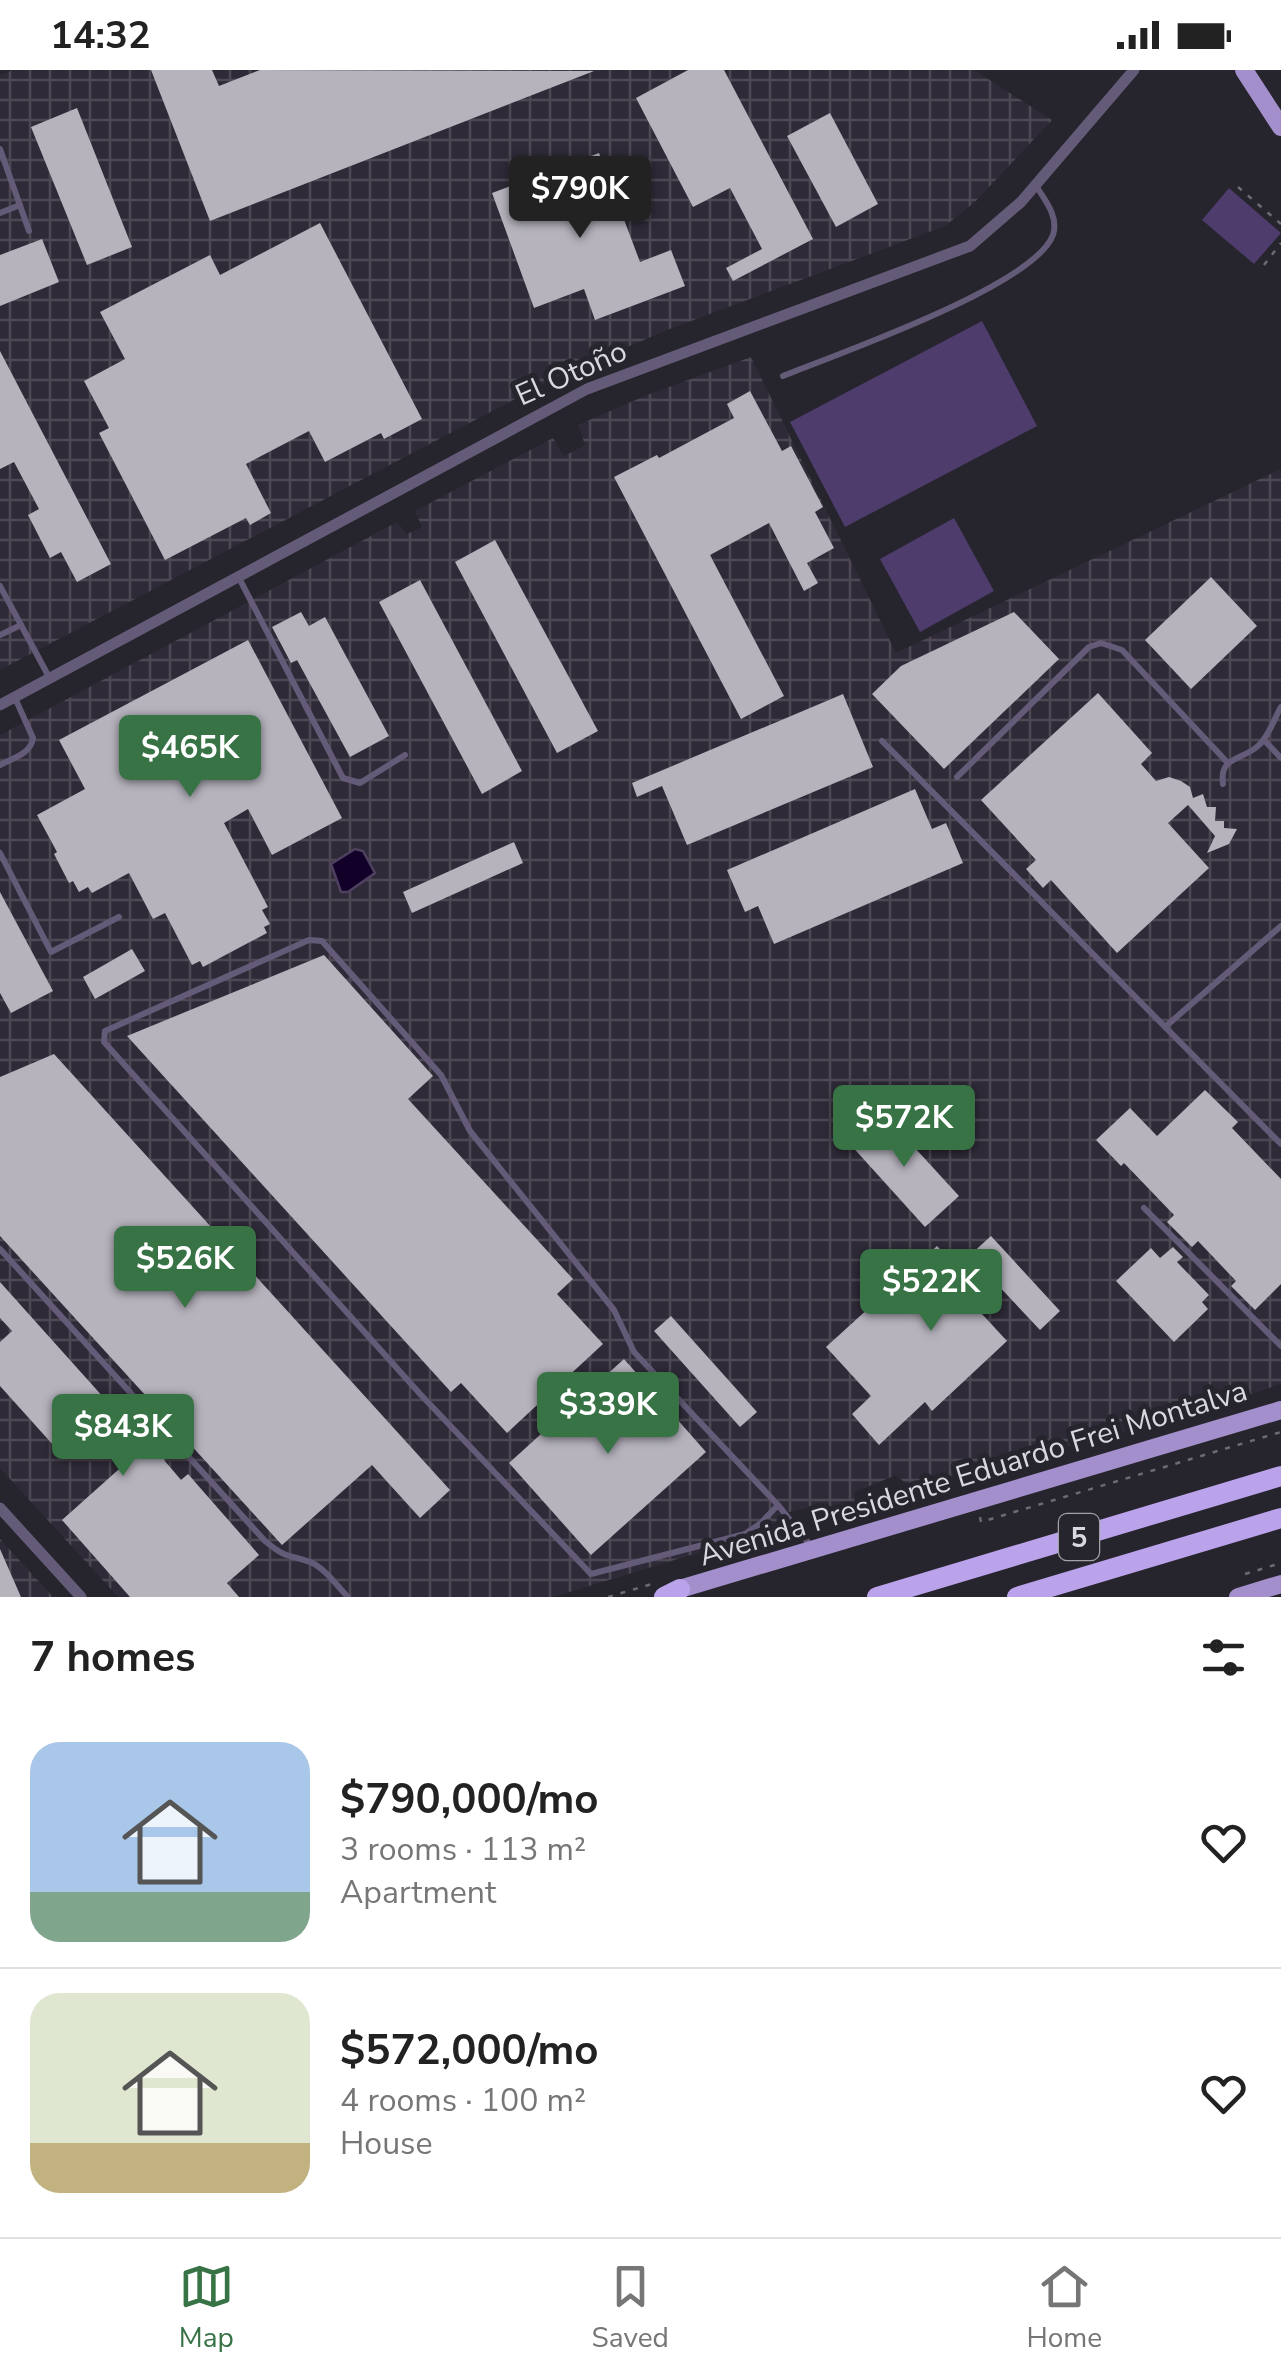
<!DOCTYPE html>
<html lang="en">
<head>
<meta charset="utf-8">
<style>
	:root { --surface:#fff; --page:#f6f6f6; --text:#222; --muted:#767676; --line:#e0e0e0; --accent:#387346 }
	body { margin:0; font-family:"Nunito Sans",sans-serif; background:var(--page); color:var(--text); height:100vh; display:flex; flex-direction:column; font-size:38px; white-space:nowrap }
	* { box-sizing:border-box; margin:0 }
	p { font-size:32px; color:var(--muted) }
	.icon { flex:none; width:55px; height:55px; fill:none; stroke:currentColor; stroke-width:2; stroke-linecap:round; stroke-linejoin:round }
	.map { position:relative; height:1527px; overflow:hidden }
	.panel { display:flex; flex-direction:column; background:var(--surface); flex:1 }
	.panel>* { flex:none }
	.price { position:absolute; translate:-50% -85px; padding:0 22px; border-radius:10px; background:var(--accent); color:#fff; font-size:32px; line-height:65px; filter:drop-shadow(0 2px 5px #0008) }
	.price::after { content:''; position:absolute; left:50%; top:60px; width:30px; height:22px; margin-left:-15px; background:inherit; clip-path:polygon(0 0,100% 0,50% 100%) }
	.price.selected { background:#222; color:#fff }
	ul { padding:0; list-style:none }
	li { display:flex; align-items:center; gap:30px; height:250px; padding:0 30px }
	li+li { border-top:2px solid var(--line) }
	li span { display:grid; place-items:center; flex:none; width:280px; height:200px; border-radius:30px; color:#555 }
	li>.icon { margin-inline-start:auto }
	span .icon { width:120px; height:120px; fill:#fffc; stroke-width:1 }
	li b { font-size:42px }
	h2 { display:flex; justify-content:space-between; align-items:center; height:120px; padding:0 30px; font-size:42px }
	.status { display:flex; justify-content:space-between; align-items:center; height:70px; padding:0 50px; background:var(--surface); direction:ltr }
	.status svg { height:28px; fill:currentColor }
	.dock { display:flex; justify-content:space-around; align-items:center; height:140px; border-top:2px solid var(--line); background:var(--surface); font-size:28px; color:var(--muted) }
	.dock a { display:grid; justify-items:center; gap:5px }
	.dock .selected { color:var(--accent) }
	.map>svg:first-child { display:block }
</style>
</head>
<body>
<div class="status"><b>14:32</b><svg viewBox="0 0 49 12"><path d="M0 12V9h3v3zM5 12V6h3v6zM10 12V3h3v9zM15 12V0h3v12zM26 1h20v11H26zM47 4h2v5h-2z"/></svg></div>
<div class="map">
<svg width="1281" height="1527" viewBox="0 0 1281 1527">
	<defs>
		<pattern id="industrial-grid" width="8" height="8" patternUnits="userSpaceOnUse" patternTransform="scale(2.5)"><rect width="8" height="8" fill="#2f2a38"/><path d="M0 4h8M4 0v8" fill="none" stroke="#4d4854"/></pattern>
	</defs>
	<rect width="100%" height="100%" fill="#26242c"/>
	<g fill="url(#industrial-grid)">
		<polygon points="13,0 974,0 1052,50 975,132 945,156 667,260 557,307 0,600 0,5"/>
		<polygon points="751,287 896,583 1281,399 1281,1314 1208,1339 911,1418 896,1405 855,1422 854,1438 818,1448 807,1438 785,1443 777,1447 776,1459 553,1527 118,1527 0,1398 0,665 397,452 407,464 422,457 415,441 553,368 564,386 585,375 578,355 647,325"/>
		<polygon points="0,1469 53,1527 0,1527"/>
	</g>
	<g fill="#4d3c6c">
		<polygon points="1229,118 1281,163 1254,194 1202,150"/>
		<polygon points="982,251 1037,356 845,457 790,352"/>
		<polygon points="954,448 994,521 920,562 880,489"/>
	</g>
	<polygon fill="#120029" stroke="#4e415f" stroke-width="2.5" points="355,779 363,781 375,803 348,822 341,822 331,794"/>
	<g fill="#b6b3bd">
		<polygon points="151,0 212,0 219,16 260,0 594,1 210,151"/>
		<polygon points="688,0 724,0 813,169 733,211 726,198 762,179 730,118 693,137 636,28"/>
		<polygon points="77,38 132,177 87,195 31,57"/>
		<polygon points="830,43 878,134 836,157 787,66"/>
		<polygon points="599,83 640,192 671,180 685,216 595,250 584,219 534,238 492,123"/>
		<polygon points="320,153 422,349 384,369 381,363 325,392 309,361 246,394 271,443 250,455 246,448 165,490 99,363 109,358 84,311 125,289 100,242 210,185 220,205"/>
		<polygon points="42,169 59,212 0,236 0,185"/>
		<polygon points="0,281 111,494 77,512 61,482 50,488 28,445 39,439 14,392 0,399"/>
		<polygon points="750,321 782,381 791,376 823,437 815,442 834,478 807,493 818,513 804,521 769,453 710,485 784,626 741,649 614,407 657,385 659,388 734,348 727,334"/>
		<polygon points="495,470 598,661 557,683 455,492"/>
		<polygon points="1211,507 1257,556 1191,619 1145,570"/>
		<polygon points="420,510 522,701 482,724 379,532"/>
		<polygon points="301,542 309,556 325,547 389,666 350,687 297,590 291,593 272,557"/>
		<polygon points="1014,542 1059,589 944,699 872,624 901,596"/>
		<polygon points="248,570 342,748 272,785 248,739 224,753 268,837 262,840 270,854 264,857 267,863 203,897 200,891 192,895 165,843 153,849 129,803 92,823 88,817 79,822 73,811 69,813 54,784 57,782 37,745 85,719 59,670"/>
		<polygon points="1098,623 1152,683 1141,694 1156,711 1169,707 1181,711 1190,717 1193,728 1203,724 1207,737 1216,737 1215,751 1224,751 1224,758 1237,759 1229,774 1207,783 1215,766 1188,735 1168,753 1209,798 1117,883 1051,810 1043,818 1026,799 1036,790 981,730"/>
		<polygon points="843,624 873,697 687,775 662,716 637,727 632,713"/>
		<polygon points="915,719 932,759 946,753 963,793 774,874 758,836 745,842 727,800"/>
		<polygon points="514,772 523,793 412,843 403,822"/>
		<polygon points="0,822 53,921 11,943 0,923"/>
		<polygon points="132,879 145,901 95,929 83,907"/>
		<polygon points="324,885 433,1006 408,1029 573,1209 557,1224 603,1274 507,1363 461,1313 451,1322 127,966"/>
		<polygon points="54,984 450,1420 420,1448 372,1395 282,1475 0,1166 0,1007"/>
		<polygon points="1205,1020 1238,1052 1232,1058 1281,1109 1281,1214 1255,1240 1231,1216 1236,1211 1198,1171 1192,1177 1167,1152 1174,1145 1124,1093 1121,1096 1096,1070 1130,1038 1157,1066"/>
		<polygon points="882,1042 959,1126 925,1157 849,1073"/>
		<polygon points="991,1166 1060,1241 1040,1260 993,1210 970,1231 1007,1271 932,1341 925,1332 879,1375 852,1344 871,1326 826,1277 937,1176 957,1197"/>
		<polygon points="1173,1177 1183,1187 1177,1192 1209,1225 1202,1232 1208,1239 1174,1272 1116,1211 1151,1178 1160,1188"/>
		<polygon points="0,1212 104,1328 109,1324 130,1348 142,1355 169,1385 164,1390 181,1410 188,1404 259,1485 227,1513 239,1527 130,1527 62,1450 127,1392 87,1346 54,1376 0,1316 0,1272 12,1261 0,1248"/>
		<polygon points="671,1246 757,1342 740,1357 654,1261"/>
		<polygon points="624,1289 706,1382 591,1485 509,1393"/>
		<polygon points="0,1479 21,1527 0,1527"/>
	</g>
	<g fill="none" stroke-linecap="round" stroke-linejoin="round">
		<g stroke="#6d6b72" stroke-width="2.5" stroke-dasharray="5 8" stroke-linecap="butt">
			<polyline points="1238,117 1281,154"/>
			<polyline points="1264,195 1281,173"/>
			<polyline points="980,1447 981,1452 1281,1362"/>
			<polyline points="1245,1504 1281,1493"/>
			<polyline points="608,1527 652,1514"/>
		</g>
		<g stroke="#645b78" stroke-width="6">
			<polyline points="0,79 29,161"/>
			<polyline points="0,143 20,135"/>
			<path d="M783,306C837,284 1034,216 1053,165C1059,147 1045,130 1036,116"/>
			<polyline points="238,506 343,708 360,713 405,685"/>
			<polyline points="0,516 49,607"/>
			<polyline points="0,565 21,555"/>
			<polyline points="1264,670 1281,688"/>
			<polyline points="882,671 1281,1074"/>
			<path d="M0,695C13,688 31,684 33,668L15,628"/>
			<polyline points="957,707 1089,577 1101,573 1122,580 1227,692"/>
			<path d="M1223,714C1219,685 1243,691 1259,675C1269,666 1274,649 1281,637"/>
			<polyline points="0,783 51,882 119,847"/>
			<polyline points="1165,957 1281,856"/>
			<polyline points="1144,1138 1281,1276"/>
			<path d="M0,1179L265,1471C287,1489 287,1484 310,1492C325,1498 337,1516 348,1527"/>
			<polyline points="778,1435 761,1453 745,1464 591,1504 421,1325 104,972 105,961 309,870 322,871 441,1005 470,1061 614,1240 634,1282 778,1435 811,1476"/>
		</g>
		<g stroke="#645b78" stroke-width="11">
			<polyline points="0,635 587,319 970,176 1021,132 1134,0"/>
			<polyline points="0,1438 81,1527"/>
		</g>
		<g stroke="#a28fcb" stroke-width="18">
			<polyline points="1244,0 1281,57"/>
			<polyline points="680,1519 1281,1340"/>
			<polyline points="1238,1527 1281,1514"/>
		</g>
		<g stroke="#bba3ec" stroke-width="20">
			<polyline points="664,1527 680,1519"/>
			<polyline points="877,1527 1281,1406"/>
			<polyline points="1017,1527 1281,1448"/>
		</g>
	</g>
	<g text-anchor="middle" stroke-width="10" stroke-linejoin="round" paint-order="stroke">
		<rect fill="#26242c" stroke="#a4a2a9" stroke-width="2.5" x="1059" y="1444" width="40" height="46" rx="8"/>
		<g font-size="28" font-weight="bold" fill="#dad8de">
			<text x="1079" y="1477">5</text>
		</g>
		<g font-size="30" fill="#dad8de" stroke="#26242c">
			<text transform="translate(571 303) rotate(-24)" y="10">El Otoño</text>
			<text transform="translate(973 1403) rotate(-17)" y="10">Avenida Presidente Eduardo Frei Montalva</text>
		</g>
	</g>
</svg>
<b class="price selected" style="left:580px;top:171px">$790K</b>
<b class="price" style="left:190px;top:730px">$465K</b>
<b class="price" style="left:904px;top:1100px">$572K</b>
<b class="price" style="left:185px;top:1241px">$526K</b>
<b class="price" style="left:931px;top:1264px">$522K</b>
<b class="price" style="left:608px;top:1387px">$339K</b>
<b class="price" style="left:123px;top:1409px">$843K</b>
</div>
<section class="panel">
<h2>7 homes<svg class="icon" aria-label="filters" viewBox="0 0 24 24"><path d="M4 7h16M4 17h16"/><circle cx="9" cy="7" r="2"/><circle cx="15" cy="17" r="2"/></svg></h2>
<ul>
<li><span style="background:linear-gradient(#a9c7e8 75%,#7fa58c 0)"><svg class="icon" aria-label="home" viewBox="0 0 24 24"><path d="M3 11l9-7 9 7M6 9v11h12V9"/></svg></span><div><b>$790,000/mo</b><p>3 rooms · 113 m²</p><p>Apartment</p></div><svg class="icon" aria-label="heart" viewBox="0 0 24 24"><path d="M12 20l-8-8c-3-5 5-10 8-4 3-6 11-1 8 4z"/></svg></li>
<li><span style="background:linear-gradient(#dfe7d0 75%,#c2b280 0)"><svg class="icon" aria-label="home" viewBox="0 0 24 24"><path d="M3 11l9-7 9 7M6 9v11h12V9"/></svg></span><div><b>$572,000/mo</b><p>4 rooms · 100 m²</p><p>House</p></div><svg class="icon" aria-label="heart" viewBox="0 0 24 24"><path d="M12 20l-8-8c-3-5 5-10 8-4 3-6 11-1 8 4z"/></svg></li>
</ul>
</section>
<nav class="dock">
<a class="selected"><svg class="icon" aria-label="map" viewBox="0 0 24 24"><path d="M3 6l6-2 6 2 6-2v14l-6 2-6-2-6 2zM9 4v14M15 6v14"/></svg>Map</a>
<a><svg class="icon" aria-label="saved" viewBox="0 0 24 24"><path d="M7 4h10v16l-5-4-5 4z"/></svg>Saved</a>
<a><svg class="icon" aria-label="home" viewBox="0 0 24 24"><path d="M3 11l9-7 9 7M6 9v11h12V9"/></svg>Home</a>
</nav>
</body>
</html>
